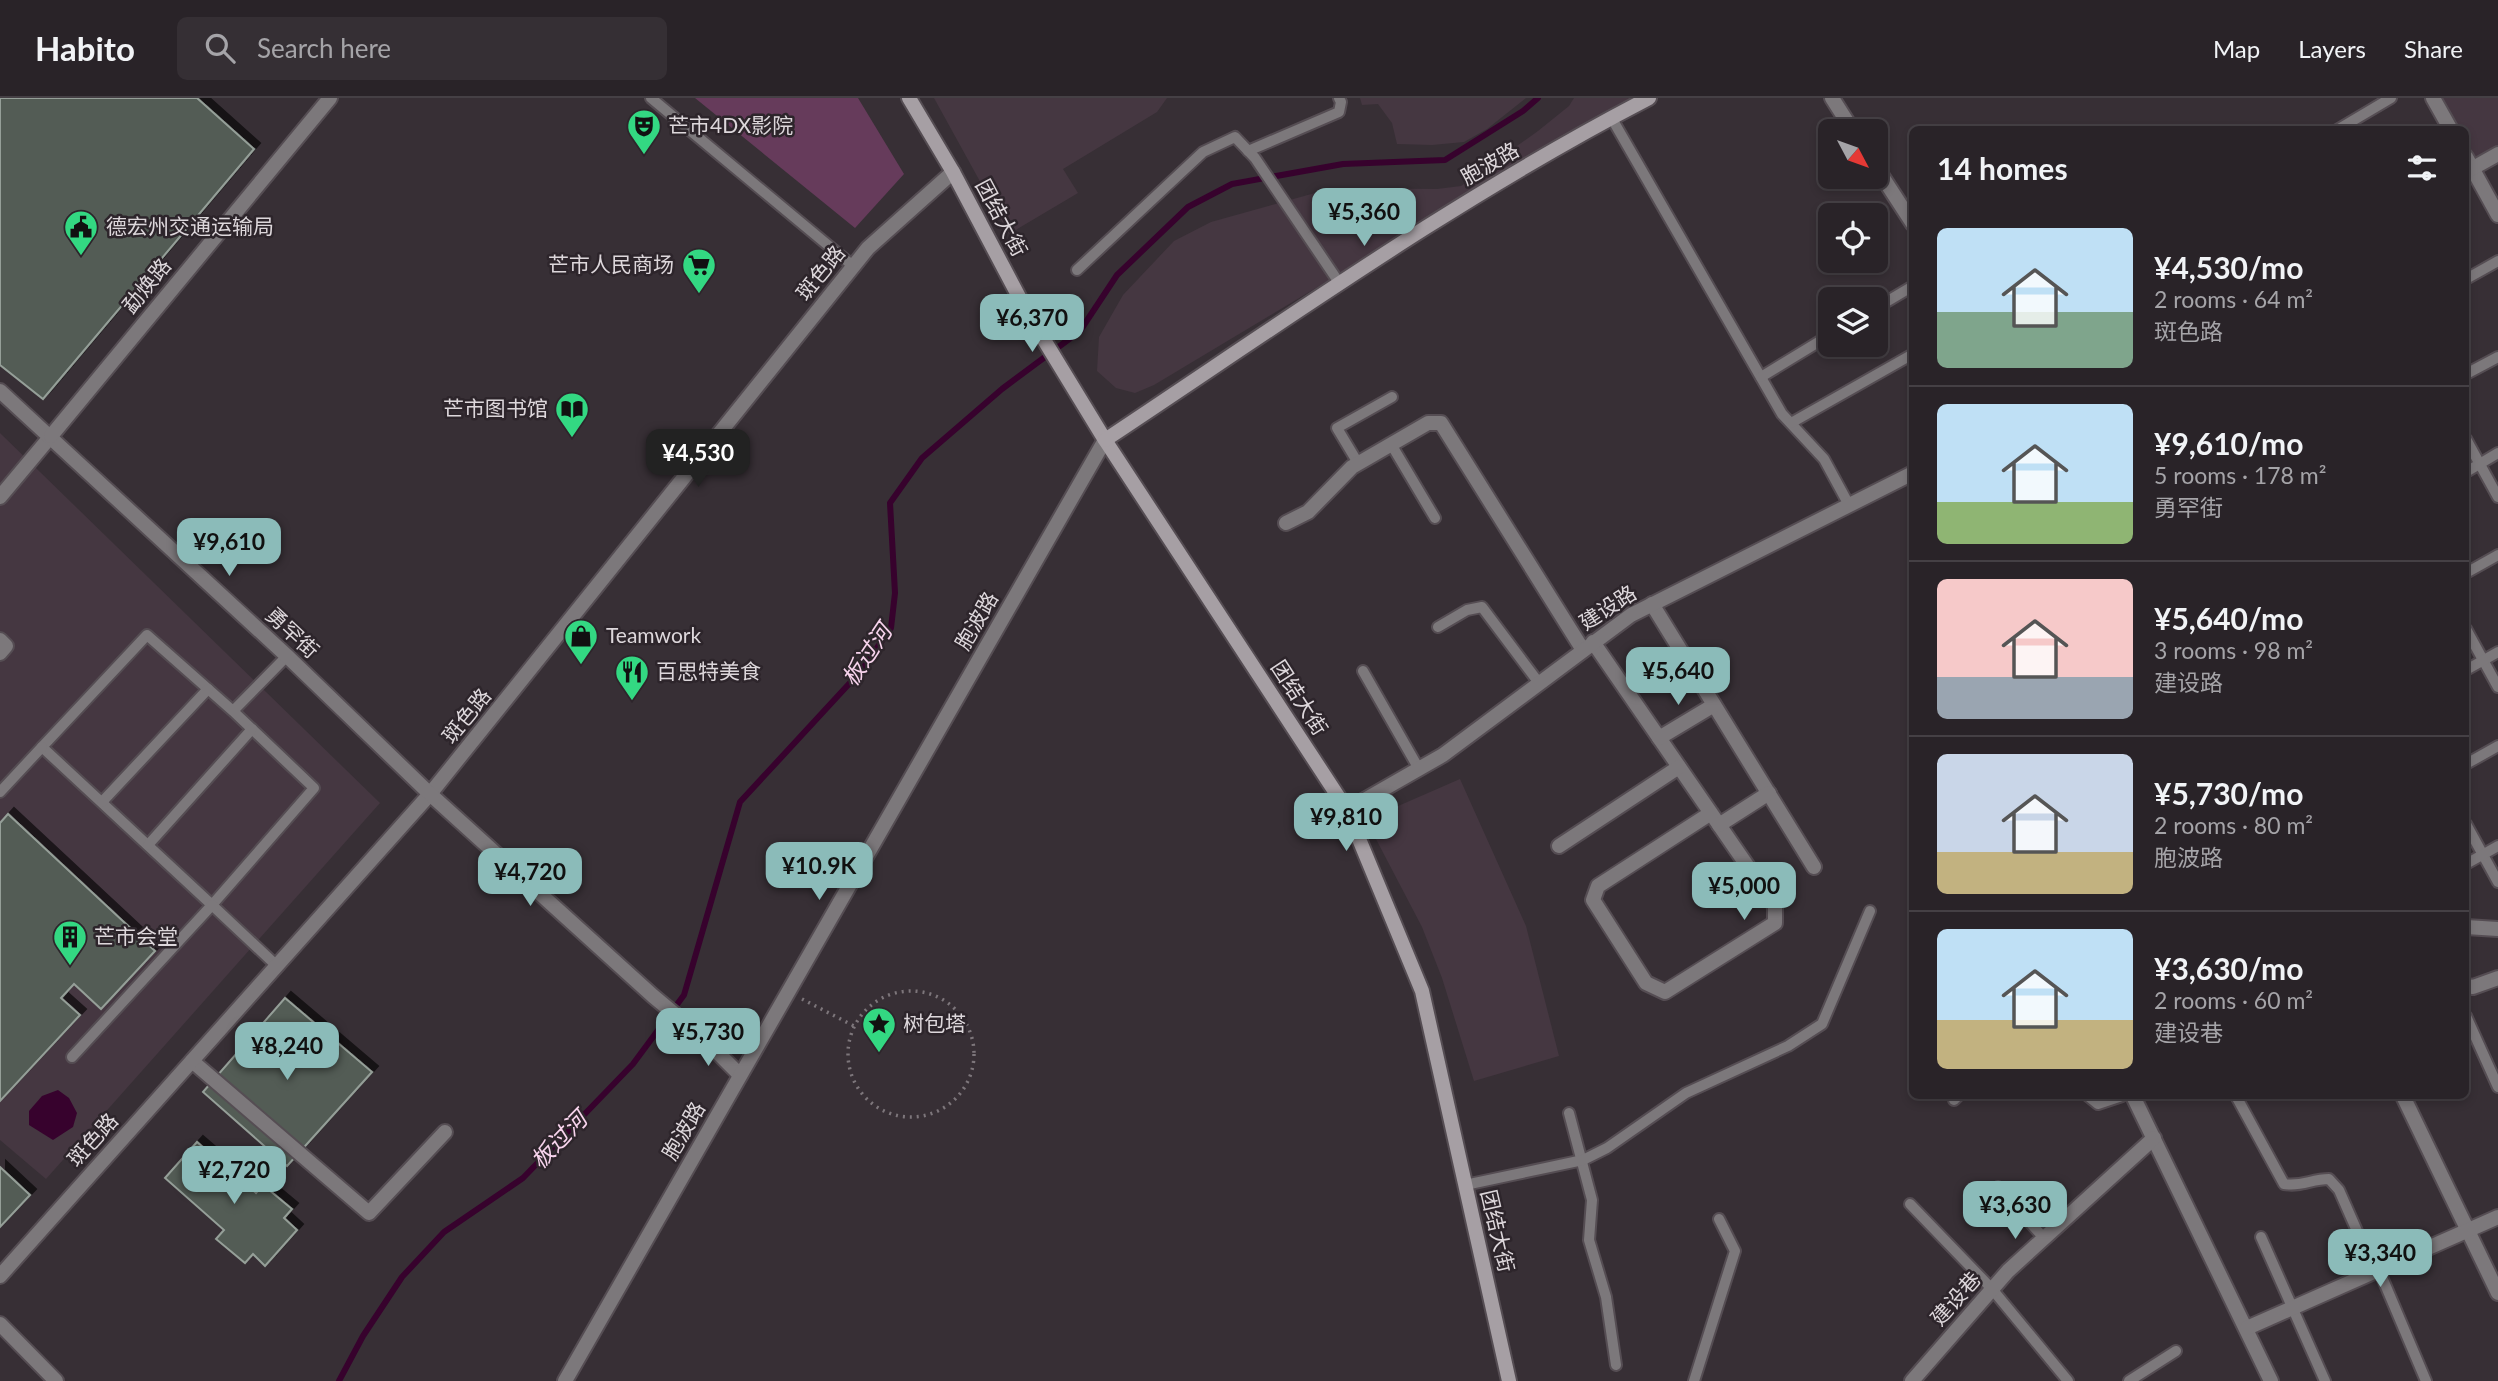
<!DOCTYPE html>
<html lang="en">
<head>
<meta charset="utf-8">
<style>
	:root { --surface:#292328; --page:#352f34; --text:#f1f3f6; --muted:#a5a4a8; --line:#454045; --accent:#8bbbb9 }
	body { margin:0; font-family:Lato,"Noto Sans SC",sans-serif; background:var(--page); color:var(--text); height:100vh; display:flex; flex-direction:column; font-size:26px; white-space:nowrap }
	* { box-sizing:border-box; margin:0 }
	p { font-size:23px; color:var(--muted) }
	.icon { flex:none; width:38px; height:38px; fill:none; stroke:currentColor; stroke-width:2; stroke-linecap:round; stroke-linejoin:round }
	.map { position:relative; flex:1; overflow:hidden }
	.side { position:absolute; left:1909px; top:28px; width:560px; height:973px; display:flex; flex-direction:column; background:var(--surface); border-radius:10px; box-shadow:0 4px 10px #0003,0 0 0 2px var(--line) }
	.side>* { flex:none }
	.needle { width:46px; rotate:131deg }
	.tools { position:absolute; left:1818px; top:21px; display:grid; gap:14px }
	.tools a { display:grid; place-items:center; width:70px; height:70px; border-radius:10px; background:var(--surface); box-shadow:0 4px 10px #0003,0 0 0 2px var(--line); font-size:35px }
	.price { position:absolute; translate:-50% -60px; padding:0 16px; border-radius:14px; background:var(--accent); color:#111; font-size:23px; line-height:46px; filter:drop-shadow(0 2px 4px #0008) }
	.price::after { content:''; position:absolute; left:50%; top:42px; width:21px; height:16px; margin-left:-10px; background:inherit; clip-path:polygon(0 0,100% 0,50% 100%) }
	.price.current { background:#222; color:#fff }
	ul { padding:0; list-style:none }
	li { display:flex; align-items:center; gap:21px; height:175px; padding:0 28px }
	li+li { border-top:2px solid var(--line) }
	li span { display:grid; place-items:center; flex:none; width:196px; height:140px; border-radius:10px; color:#555 }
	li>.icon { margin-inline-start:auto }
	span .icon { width:84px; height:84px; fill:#fffc; stroke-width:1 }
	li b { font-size:30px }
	h2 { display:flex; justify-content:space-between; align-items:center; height:84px; padding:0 28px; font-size:30px }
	header { display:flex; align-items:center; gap:42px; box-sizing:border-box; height:98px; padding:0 35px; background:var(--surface); border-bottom:2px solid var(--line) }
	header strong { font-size:33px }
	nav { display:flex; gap:38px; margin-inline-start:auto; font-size:24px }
	.search { width:490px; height:63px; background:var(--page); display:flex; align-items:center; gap:18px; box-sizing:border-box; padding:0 24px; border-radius:10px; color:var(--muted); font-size:26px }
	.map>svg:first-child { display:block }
</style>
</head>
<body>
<header>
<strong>Habito</strong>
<div class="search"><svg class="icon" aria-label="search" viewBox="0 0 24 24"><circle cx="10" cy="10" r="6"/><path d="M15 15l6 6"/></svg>Search here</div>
<nav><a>Map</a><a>Layers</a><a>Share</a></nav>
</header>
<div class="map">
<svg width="2498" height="1283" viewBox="0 0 2498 1283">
	<defs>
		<filter id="shadow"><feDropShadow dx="6" dy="-6" stdDeviation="0" flood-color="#0009"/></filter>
	</defs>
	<rect width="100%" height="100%" fill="#372f35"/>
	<g fill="#453741">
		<polygon points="934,0 1167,0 1157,14 1063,71 1078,95 1009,136"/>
		<polygon points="1360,0 1526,0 1487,31 1464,44 1432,47 1397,46 1392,25 1378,6 1362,7"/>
		<polygon points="1574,0 1633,0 1154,287 1135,295 1116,290 1097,273 1099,239 1123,197 1174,143 1211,124 1333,90 1437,91 1461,88 1538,33 1569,8"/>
		<polygon points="2428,0 2498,0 2498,55 2466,69 2466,32 2445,31"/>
		<polygon points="0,335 380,705 46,1081 0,1042"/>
		<polygon points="1460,681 1526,828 1559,958 1474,983 1442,880 1422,829 1366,722"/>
	</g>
	<polygon fill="#663b5b" points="695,0 858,0 904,76 855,130"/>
	<polygon fill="#37022d" points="58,992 69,1000 77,1015 73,1029 53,1042 29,1027 29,1013 42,998"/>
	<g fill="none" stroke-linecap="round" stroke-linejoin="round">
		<polyline stroke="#37022d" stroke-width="6" points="339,1283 363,1238 402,1179 444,1134 523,1080 633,966 684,897 740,704 860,574 891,530 895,495 890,405 922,360 1002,291 1080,233 1117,177 1188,109 1232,86 1343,66 1445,62 1523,13 1538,0"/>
	</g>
	<g fill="#525b55" stroke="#959f98" stroke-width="2" filter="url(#shadow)">
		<polygon points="0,0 197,0 254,51 43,301 0,267"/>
		<polygon points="8,716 155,853 101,911 74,886 61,900 80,917 0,1003 0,725"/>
		<polygon points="285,900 372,974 287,1068 203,994"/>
		<polygon points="197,1044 256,1095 263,1087 292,1111 284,1120 297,1132 265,1168 253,1156 245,1165 216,1141 224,1132 165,1080"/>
		<polygon points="0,1069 30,1097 0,1129"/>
	</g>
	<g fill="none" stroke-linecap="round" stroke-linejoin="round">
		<g stroke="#554d53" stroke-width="14">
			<g id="service">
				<polyline points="651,0 853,168"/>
				<polyline points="1611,19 1782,316 1824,361 1849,407"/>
				<polyline points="2337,32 2391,0"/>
				<polyline points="1248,53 1339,14 1341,4 1339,0"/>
				<polyline points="1077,172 1203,54 1235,39 1255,60 1340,186"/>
				<polyline points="2466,181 2498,163"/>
				<polyline points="1876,210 1913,188"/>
				<polyline points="2466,276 2498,259"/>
				<polyline points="1761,279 1830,237"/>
				<polyline points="1791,325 1913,256"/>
				<polyline points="2466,341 2498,399"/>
				<polyline points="1391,346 1435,420"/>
				<polyline points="1358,365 1337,330 1392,299"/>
				<polyline points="2466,374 2498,355"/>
				<polyline points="2466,475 2498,457"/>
				<polyline points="1438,529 1467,512 1482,509 1539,585"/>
				<polyline points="2466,531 2498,589"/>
				<polyline points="2466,572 2498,554"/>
				<polyline points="1363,573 1419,671"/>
				<polyline points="233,613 314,690 212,807 42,649 147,537 233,613 287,558"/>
				<polyline points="2466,666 2498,648"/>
				<polyline points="0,694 42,649"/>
				<polyline points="102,704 208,591"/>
				<polyline points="2466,726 2498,784"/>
				<polyline points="148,747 252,631"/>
				<polyline points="2466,766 2498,748"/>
				<polyline points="2466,918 2498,989"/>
				<polyline points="72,959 212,807 277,868"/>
				<polyline points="2088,998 2098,1006 2122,998"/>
				<path d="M2236,998L2284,1086C2302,1089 2311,1081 2329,1081L2339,1092L2375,1174"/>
				<polyline points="1954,1002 1958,998"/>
				<polyline points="1569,1015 1592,1102 1589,1142 1606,1199 1616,1267"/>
				<polyline points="1465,1087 1583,1062 1607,1050 1686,995 1788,948 1822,926 1870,813"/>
				<polyline points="1998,1089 2044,1140"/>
				<polyline points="1910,1106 1992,1191 2068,1283"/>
				<polyline points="2261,1139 2325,1283"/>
				<polyline points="2379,1172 2426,1283"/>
				<polyline points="1694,1283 1735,1153 1719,1121"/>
				<polyline points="2129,1283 2176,1253"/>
			</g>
		</g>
		<g stroke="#554d53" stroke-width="18">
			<g id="minor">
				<polyline points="1832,0 1853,33"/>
				<polyline points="2433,0 2451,32"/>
				<polyline points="2466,59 2498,117"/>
				<polyline points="1876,69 1913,126"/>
				<polyline points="2466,74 2498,56"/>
				<polyline points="0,399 51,338"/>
				<polyline points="1286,425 1308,414 1352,369 1428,325 1441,325 1583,552"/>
				<polyline points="1652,506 1814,769"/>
				<polyline points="0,542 6,548 0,555"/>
				<polyline points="1593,544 1775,808 1775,825 1665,894 1646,885 1593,802 1598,788 1711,715"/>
				<polyline points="1659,640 1714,607"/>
				<polyline points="1347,712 1443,657 1631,517 1913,375"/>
				<polyline points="1719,727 1769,695"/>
				<polyline points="1559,748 1679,669"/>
				<polyline points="2466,829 2498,831"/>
				<polyline points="2466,888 2473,889 2498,880"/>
				<polyline points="192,963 369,1115 445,1034"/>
				<polyline points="2133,998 2271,1283"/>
				<polyline points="2403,998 2498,1195"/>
				<polyline points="0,1178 430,696 868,150 953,74"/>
				<polyline points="0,1226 56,1283"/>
				<polyline points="2247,1230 2498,1119"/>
				<polyline points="1912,1283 2008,1173 2154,1040"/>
			</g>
		</g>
		<g stroke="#554d53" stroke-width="18">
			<g id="tertiary">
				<polyline points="0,293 287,558 430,696 653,898 701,938 740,977"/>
				<polyline points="51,338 330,0"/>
				<polyline points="565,1283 1105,342"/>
			</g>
		</g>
		<g stroke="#554d53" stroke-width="18">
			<g id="secondary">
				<polyline points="909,0 953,74 1027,214 1105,342 1347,712 1422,893 1509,1283"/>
				<path d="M1105,342C1283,224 1458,99 1649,0"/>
			</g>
		</g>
		<g stroke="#7d767b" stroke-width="3.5" stroke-dasharray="2 5" stroke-linecap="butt">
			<circle cx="911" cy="956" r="63"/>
			<polyline points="802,901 854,928"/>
		</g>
		<use href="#service" stroke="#7c787b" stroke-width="10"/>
		<use href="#minor" stroke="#7c787b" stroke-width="14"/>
		<use href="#tertiary" stroke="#7c787b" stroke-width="14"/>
		<use href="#secondary" stroke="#a69fa4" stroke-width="14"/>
	</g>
	<defs>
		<g id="theatre-pin" transform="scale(1.75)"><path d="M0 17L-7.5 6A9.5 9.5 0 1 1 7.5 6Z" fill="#33d882" stroke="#2d252b"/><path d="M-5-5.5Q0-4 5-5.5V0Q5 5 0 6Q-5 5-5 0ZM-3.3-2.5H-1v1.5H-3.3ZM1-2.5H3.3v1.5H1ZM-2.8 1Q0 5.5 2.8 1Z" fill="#111"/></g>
		<g id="civic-pin" transform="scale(1.75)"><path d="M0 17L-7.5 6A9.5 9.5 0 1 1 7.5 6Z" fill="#33d882" stroke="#2d252b"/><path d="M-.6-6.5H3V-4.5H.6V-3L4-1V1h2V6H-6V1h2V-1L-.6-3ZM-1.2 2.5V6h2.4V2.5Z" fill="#111"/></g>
		<g id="supermarket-pin" transform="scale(1.75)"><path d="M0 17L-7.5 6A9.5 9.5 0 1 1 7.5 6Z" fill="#33d882" stroke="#2d252b"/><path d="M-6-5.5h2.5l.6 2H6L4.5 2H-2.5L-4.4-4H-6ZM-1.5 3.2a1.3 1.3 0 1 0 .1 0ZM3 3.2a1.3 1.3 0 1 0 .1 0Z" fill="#111"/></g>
		<g id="library-pin" transform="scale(1.75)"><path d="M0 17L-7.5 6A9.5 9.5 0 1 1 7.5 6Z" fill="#33d882" stroke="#2d252b"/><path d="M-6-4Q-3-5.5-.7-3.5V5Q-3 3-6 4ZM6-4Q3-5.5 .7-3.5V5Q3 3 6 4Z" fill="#111"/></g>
		<g id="shop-pin" transform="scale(1.75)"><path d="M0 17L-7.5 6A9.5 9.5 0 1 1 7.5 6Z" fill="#33d882" stroke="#2d252b"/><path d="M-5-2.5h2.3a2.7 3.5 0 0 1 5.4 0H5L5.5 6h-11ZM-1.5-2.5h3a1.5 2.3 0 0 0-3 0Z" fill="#111"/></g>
		<g id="restaurant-pin" transform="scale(1.75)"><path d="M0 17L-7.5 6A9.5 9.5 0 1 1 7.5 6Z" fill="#33d882" stroke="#2d252b"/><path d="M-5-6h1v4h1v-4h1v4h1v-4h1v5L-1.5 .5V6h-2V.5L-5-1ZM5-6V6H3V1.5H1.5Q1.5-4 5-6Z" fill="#111"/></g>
		<g id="building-pin" transform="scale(1.75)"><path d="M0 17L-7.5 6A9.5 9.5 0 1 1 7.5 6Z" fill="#33d882" stroke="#2d252b"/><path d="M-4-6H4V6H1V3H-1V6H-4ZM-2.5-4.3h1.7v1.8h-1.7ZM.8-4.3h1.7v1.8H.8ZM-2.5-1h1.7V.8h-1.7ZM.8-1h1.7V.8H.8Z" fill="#111"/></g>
		<g id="sight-pin" transform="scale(1.75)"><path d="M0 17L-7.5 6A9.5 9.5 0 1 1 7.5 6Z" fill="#33d882" stroke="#2d252b"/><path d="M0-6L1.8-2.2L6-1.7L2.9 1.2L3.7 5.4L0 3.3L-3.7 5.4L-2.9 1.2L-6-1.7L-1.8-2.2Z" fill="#111"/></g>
	</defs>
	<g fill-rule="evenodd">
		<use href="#theatre-pin" x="644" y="28"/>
		<use href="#civic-pin" x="81" y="129"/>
		<use href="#supermarket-pin" x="699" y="167"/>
		<use href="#library-pin" x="572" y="311"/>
		<use href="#shop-pin" x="581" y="538"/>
		<use href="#restaurant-pin" x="632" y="574"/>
		<use href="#building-pin" x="70" y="839"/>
		<use href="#sight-pin" x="879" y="926"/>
	</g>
	<g text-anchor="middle" stroke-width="5" stroke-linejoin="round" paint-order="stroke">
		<g font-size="21" fill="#ddd7db" stroke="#2d252b" text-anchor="start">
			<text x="668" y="35">芒市4DX影院</text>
			<text x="106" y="136">德宏州交通运输局</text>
			<text x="674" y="174" text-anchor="end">芒市人民商场</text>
			<text x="548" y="318" text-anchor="end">芒市图书馆</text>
			<text x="606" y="545">Teamwork</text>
			<text x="656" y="581">百思特美食</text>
			<text x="94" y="846">芒市会堂</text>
			<text x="903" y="933">树包塔</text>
		</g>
		<g font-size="21" fill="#ddd7db" stroke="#2d252b">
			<text transform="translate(1490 66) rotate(-30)" y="7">胞波路</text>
			<text transform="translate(1001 120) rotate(62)" y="7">团结大街</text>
			<text transform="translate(821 175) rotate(-51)" y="7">斑色路</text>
			<text transform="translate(147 188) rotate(-51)" y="7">勐焕路</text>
			<text transform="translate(1608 510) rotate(-33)" y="7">建设路</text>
			<text transform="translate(977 523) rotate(-60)" y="7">胞波路</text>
			<text transform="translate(292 535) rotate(43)" y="7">勇罕街</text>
			<text transform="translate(1299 600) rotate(57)" y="7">团结大街</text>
			<text transform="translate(467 618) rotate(-51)" y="7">斑色路</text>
			<text transform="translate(684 1033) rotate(-60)" y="7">胞波路</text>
			<text transform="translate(93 1042) rotate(-48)" y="7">斑色路</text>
			<text transform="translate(1497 1133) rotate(77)" y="7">团结大街</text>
			<text transform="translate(1956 1201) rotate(-49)" y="7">建设巷</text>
		</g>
		<g font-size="23" font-style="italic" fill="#f8d4ed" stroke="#2d252b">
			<text transform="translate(867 557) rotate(-56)" y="8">板过河</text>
			<text transform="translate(559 1042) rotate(-46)" y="8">板过河</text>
		</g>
	</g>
</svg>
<div class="tools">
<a><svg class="needle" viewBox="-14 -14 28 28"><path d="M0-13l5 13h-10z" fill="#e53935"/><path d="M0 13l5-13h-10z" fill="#a5a4a8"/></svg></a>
<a><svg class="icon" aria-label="locate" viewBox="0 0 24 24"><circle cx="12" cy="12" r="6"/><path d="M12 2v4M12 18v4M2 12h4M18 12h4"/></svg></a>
<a><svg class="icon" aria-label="layers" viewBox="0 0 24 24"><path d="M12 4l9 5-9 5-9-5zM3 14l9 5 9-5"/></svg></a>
</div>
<b class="price" style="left:1364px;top:150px">¥5,360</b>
<b class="price" style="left:1032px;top:256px">¥6,370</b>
<b class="price current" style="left:698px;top:391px">¥4,530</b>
<b class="price" style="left:229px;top:480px">¥9,610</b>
<b class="price" style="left:1678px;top:609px">¥5,640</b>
<b class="price" style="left:1346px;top:755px">¥9,810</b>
<b class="price" style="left:819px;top:804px">¥10.9K</b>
<b class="price" style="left:530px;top:810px">¥4,720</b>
<b class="price" style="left:1744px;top:824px">¥5,000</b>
<b class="price" style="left:708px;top:970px">¥5,730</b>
<b class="price" style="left:287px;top:984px">¥8,240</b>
<b class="price" style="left:234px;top:1108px">¥2,720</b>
<b class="price" style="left:2015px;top:1143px">¥3,630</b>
<b class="price" style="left:2380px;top:1191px">¥3,340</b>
<section class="side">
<h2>14 homes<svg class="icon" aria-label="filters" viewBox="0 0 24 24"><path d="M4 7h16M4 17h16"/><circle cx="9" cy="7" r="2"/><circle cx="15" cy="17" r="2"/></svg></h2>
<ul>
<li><span style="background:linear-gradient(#bfe0f5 60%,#7fa58c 0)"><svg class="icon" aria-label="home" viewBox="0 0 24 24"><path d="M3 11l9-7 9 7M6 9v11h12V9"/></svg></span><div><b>¥4,530/mo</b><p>2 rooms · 64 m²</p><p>斑色路</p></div></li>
<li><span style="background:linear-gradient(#bfe0f5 70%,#8fb573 0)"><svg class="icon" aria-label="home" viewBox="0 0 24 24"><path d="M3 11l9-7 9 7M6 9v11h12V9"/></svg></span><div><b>¥9,610/mo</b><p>5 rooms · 178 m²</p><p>勇罕街</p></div></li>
<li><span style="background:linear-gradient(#f6c9c9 70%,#9aa5b1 0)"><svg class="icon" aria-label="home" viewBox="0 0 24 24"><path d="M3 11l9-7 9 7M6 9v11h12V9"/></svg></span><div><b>¥5,640/mo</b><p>3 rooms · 98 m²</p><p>建设路</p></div></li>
<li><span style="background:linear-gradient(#c9d6e8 70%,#c2b280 0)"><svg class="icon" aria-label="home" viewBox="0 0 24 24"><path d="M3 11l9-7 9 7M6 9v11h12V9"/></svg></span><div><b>¥5,730/mo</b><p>2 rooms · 80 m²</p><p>胞波路</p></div></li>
<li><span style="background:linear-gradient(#bfe0f5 65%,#c2b280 0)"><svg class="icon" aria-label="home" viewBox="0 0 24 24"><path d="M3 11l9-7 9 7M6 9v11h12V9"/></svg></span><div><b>¥3,630/mo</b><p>2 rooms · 60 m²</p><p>建设巷</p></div></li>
</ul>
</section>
</div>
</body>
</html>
